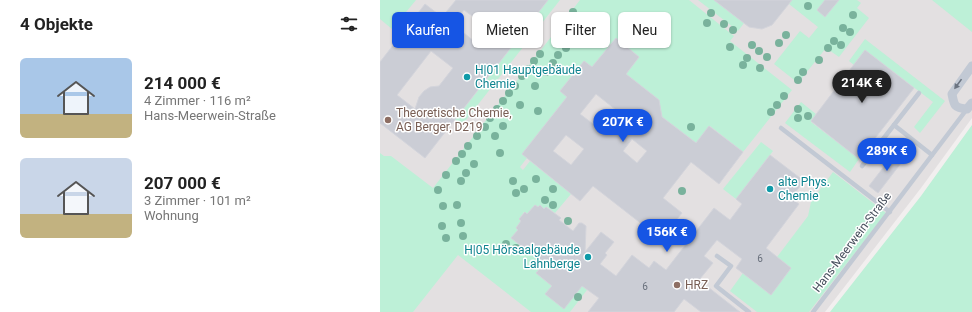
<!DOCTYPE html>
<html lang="de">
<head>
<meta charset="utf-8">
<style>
	:root { --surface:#fff; --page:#f2f2f2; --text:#222; --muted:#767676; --accent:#1655e4 }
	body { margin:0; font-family:Roboto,sans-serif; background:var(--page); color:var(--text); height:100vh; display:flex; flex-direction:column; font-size:15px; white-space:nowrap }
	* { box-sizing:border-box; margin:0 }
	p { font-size:13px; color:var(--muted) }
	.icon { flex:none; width:22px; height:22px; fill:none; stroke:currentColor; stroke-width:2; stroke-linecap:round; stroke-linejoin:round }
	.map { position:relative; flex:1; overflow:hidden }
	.details { display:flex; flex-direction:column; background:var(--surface); width:380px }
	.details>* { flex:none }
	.hud { position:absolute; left:12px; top:12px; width:380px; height:36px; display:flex; gap:8px }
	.price { position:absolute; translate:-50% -34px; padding:0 9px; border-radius:14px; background:var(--accent); color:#fff; font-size:13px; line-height:26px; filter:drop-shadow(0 1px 2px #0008) }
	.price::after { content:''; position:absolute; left:50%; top:24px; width:12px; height:9px; margin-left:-6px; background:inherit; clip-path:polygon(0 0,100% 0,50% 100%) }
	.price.active { background:#222; color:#fff }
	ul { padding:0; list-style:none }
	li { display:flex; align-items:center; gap:12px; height:100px; padding:0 20px }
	li span { display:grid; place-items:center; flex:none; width:112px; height:80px; border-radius:6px; color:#555 }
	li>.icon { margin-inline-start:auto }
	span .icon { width:48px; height:48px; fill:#fffc; stroke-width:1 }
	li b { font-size:17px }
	h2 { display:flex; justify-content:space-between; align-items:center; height:48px; padding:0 20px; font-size:17px }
	.chip { padding:0 14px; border-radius:6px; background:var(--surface); box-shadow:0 1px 3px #0004; font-size:14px; line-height:36px }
	.chip.active { background:var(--accent); color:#fff }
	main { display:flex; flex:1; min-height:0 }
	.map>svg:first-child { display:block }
</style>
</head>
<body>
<main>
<section class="details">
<h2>4 Objekte<svg class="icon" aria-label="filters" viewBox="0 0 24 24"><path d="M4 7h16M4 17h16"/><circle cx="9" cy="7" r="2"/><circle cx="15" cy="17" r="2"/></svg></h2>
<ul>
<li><span style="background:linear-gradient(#a9c7e8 70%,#c2b280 0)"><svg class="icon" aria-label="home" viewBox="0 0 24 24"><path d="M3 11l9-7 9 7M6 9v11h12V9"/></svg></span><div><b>214 000 €</b><p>4 Zimmer · 116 m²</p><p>Hans-Meerwein-Straße</p></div></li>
<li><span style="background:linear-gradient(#c9d6e8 70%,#c2b280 0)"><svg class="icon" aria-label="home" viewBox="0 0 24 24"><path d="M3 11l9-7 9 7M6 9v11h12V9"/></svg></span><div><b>207 000 €</b><p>3 Zimmer · 101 m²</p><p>Wohnung</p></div></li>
</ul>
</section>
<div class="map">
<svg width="592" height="312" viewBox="0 0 592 312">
	<rect width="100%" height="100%" fill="#f2efef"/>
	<polygon fill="#e3e0e1" points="0,0 592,0 592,118 541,188 445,312 0,312"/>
	<g fill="#bdf0d7">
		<polygon points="0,0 36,0 12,29 0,19"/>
		<polygon points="168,0 180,0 82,125 75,120"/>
		<polygon points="200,0 309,0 354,36 350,41 412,90 363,152 330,126 316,143 282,117 279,100 246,74 259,57 236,38 212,67 204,61 180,91 187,97 142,154 147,158 140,167 143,170 150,161 191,194 175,213 167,207 164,209 160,205 158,207 155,205 147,214 144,212 139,219 141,221 136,228 138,230 132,238 164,264 156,273 172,286 165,294 202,286 207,290 190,312 151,312 78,255 33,312 0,312 0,153 4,156 11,156 53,188"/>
		<polygon points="318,0 334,0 364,23 358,31"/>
		<polygon points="412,0 477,0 481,3 477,8 489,18 459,57 446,48 418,83 394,64 420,31 429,38 438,27 409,4"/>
		<polygon points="552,0 592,0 592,32"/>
		<polygon points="485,39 565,101 540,133 534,127 553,102 485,50 474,65 469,61"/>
		<polygon points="421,102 436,114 431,122 479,159 470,172 405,123"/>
		<polygon points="592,125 592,312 450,312 541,196"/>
		<polygon points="381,142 393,151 356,199 343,189"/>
		<polygon points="453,172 506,213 429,312 377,312 350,291 363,273 391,294 411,268 397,257 428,216 431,202"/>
	</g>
	<g fill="#cbcdd5" stroke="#d3d4db" fill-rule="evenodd">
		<path d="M76,0H168L45,158L0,123V62L45,4L62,17ZM84,10L107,27L95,42L73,24ZM51,51L73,68L59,86L50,87L44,91L39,97L35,109L17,95Z"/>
		<polygon points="334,0 412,0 392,25 382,29 369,27"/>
		<polygon points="445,0 459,0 445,17 437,10"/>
		<path d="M236,38L259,57L246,74L279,100L282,117L316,143L329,126L363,152L339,184L311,162L283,198L302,213L281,239L213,186L200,201L142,154L187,97L180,91L204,61L212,67ZM216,94L236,110L221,130L200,114ZM186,135L204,149L191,165L173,151ZM252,139L267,151L257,163L243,151Z"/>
		<polygon points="485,50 534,88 479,159 431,121"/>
		<polygon points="516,151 525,158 498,193 489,186"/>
		<polygon points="390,155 424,181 411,198 419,204 386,248 411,268 391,295 356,268 362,259 337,240 324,256 333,263 319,280 360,312 321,312 304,299 294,312 208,312 219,298 202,286 184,309 165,294 172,286 156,273 164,264 131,238 138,230 136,228 141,221 139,219 145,212 147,214 155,205 158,207 160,205 164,209 166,207 181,218 179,220 193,231 199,223 202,223 206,226 205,252 221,232 234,242 225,253 227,255 220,264 236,276 252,255 269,268 274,261 286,270 334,208 350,220 362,204 356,199"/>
	</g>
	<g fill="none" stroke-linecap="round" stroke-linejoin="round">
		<g stroke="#c2c9d4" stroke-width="4.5">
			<polyline points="514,125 552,155"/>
			<polyline points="401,128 510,212"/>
			<polyline points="482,166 539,93"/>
			<polyline points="337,256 351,266 336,286 369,312"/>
			<polyline points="433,312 587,109"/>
		</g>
		<path stroke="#c2c9d4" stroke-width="9" d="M592,66L572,94C574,105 574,108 587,109L592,103"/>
	</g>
	<g fill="#79b29c">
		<circle cx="428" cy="6" r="4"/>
		<circle cx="193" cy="12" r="4"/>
		<circle cx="331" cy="13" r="4"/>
		<circle cx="473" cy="15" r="4"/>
		<circle cx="187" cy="20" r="4"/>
		<circle cx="255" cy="22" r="4"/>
		<circle cx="327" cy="23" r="4"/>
		<circle cx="344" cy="24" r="4"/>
		<circle cx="181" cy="27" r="4"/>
		<circle cx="463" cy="28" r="4"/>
		<circle cx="200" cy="29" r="4"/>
		<circle cx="353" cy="30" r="4"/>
		<circle cx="470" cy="32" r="4"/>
		<circle cx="406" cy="35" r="4"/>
		<circle cx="268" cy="39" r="4"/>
		<circle cx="454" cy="41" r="4"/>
		<circle cx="399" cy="43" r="4"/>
		<circle cx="372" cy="45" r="4"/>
		<circle cx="461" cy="45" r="4"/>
		<circle cx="350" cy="47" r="4"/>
		<circle cx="186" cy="48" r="4"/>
		<circle cx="448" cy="48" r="4"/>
		<circle cx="379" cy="51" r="4"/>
		<circle cx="160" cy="54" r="4"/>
		<circle cx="178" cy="55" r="4"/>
		<circle cx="387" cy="57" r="4"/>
		<circle cx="367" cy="58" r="4"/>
		<circle cx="439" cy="60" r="4"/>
		<circle cx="154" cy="61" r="4"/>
		<circle cx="173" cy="63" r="4"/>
		<circle cx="363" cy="65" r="4"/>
		<circle cx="380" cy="68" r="4"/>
		<circle cx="148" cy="69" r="4"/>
		<circle cx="166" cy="72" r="4"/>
		<circle cx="423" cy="72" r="4"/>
		<circle cx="142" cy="76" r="4"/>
		<circle cx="418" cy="80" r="4"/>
		<circle cx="135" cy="86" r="4"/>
		<circle cx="155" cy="86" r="4"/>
		<circle cx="129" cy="93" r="4"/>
		<circle cx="404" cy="96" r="4"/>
		<circle cx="123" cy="101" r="4"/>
		<circle cx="140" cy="105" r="4"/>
		<circle cx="397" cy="105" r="4"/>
		<circle cx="117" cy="109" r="4"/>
		<circle cx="418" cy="109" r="4"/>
		<circle cx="158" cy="111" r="4"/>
		<circle cx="391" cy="112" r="4"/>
		<circle cx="428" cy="116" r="4"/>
		<circle cx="110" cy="118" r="4"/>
		<circle cx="418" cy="118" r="4"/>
		<circle cx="123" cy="126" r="4"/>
		<circle cx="105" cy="127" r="4"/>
		<circle cx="311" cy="127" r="4"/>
		<circle cx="97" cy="136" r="4"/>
		<circle cx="115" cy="136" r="4"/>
		<circle cx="88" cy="146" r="4"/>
		<circle cx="120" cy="153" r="4"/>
		<circle cx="82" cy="154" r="4"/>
		<circle cx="76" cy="161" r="4"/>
		<circle cx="94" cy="164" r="4"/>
		<circle cx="86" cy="173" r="4"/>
		<circle cx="66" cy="175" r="4"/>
		<circle cx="156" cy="179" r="4"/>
		<circle cx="81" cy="181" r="4"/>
		<circle cx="133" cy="181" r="4"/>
		<circle cx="144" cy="189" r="4"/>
		<circle cx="173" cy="189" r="4"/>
		<circle cx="58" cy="190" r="4"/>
		<circle cx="302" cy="191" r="4"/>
		<circle cx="136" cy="193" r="4"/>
		<circle cx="165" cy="200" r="4"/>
		<circle cx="77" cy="205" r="4"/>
		<circle cx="173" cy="205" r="4"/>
		<circle cx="63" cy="206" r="4"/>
		<circle cx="188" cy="221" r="4"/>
		<circle cx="81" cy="223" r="4"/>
		<circle cx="62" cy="226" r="4"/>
		<circle cx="83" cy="236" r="4"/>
		<circle cx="66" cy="238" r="4"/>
		<circle cx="126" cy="244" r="4"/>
		<circle cx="136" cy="248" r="4"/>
		<circle cx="198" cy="297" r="4"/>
	</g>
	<defs><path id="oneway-solid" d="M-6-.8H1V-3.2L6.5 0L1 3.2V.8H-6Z"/></defs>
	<use fill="#6c7481" href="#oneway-solid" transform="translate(578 84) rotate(126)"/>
	<g fill="#0f9aa8" stroke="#fff" stroke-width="1.5">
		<circle cx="87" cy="77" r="4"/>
		<circle cx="390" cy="189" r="4"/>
		<circle cx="208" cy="257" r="4"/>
	</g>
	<g fill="#8d6e63" stroke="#fff" stroke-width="1.5">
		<circle cx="8" cy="120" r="4"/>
		<circle cx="297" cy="285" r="4"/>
	</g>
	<g text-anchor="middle" stroke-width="3" stroke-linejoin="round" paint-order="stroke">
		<g font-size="10" fill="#686f7b">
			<text x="380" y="262">6</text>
			<text x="265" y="290">6</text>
		</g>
		<g font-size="12" fill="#0d838f" stroke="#fff" text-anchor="start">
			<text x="95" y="74">H|01 Hauptgebäude<tspan x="95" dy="14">Chemie</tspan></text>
			<text x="398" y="186">alte Phys.<tspan x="398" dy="14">Chemie</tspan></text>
			<text x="200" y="254" text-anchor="end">H|05 Hörsaalgebäude<tspan x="200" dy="14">Lahnberge</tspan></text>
		</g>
		<g font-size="12" fill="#785e54" stroke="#fff" text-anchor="start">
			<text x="16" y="117">Theoretische Chemie,<tspan x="16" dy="14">AG Berger, D219</tspan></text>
			<text x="305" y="289">HRZ</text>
		</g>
		<g font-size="12" fill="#47505d" stroke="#fff">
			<text transform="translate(472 242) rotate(-53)" y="4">Hans-Meerwein-Straße</text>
		</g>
	</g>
</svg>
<b class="price active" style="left:482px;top:104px">214K €</b>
<b class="price" style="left:243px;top:143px">207K €</b>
<b class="price" style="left:507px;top:172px">289K €</b>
<b class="price" style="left:287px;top:253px">156K €</b>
<div class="hud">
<a class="chip active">Kaufen</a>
<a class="chip">Mieten</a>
<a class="chip">Filter</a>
<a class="chip">Neu</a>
</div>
</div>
</main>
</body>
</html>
